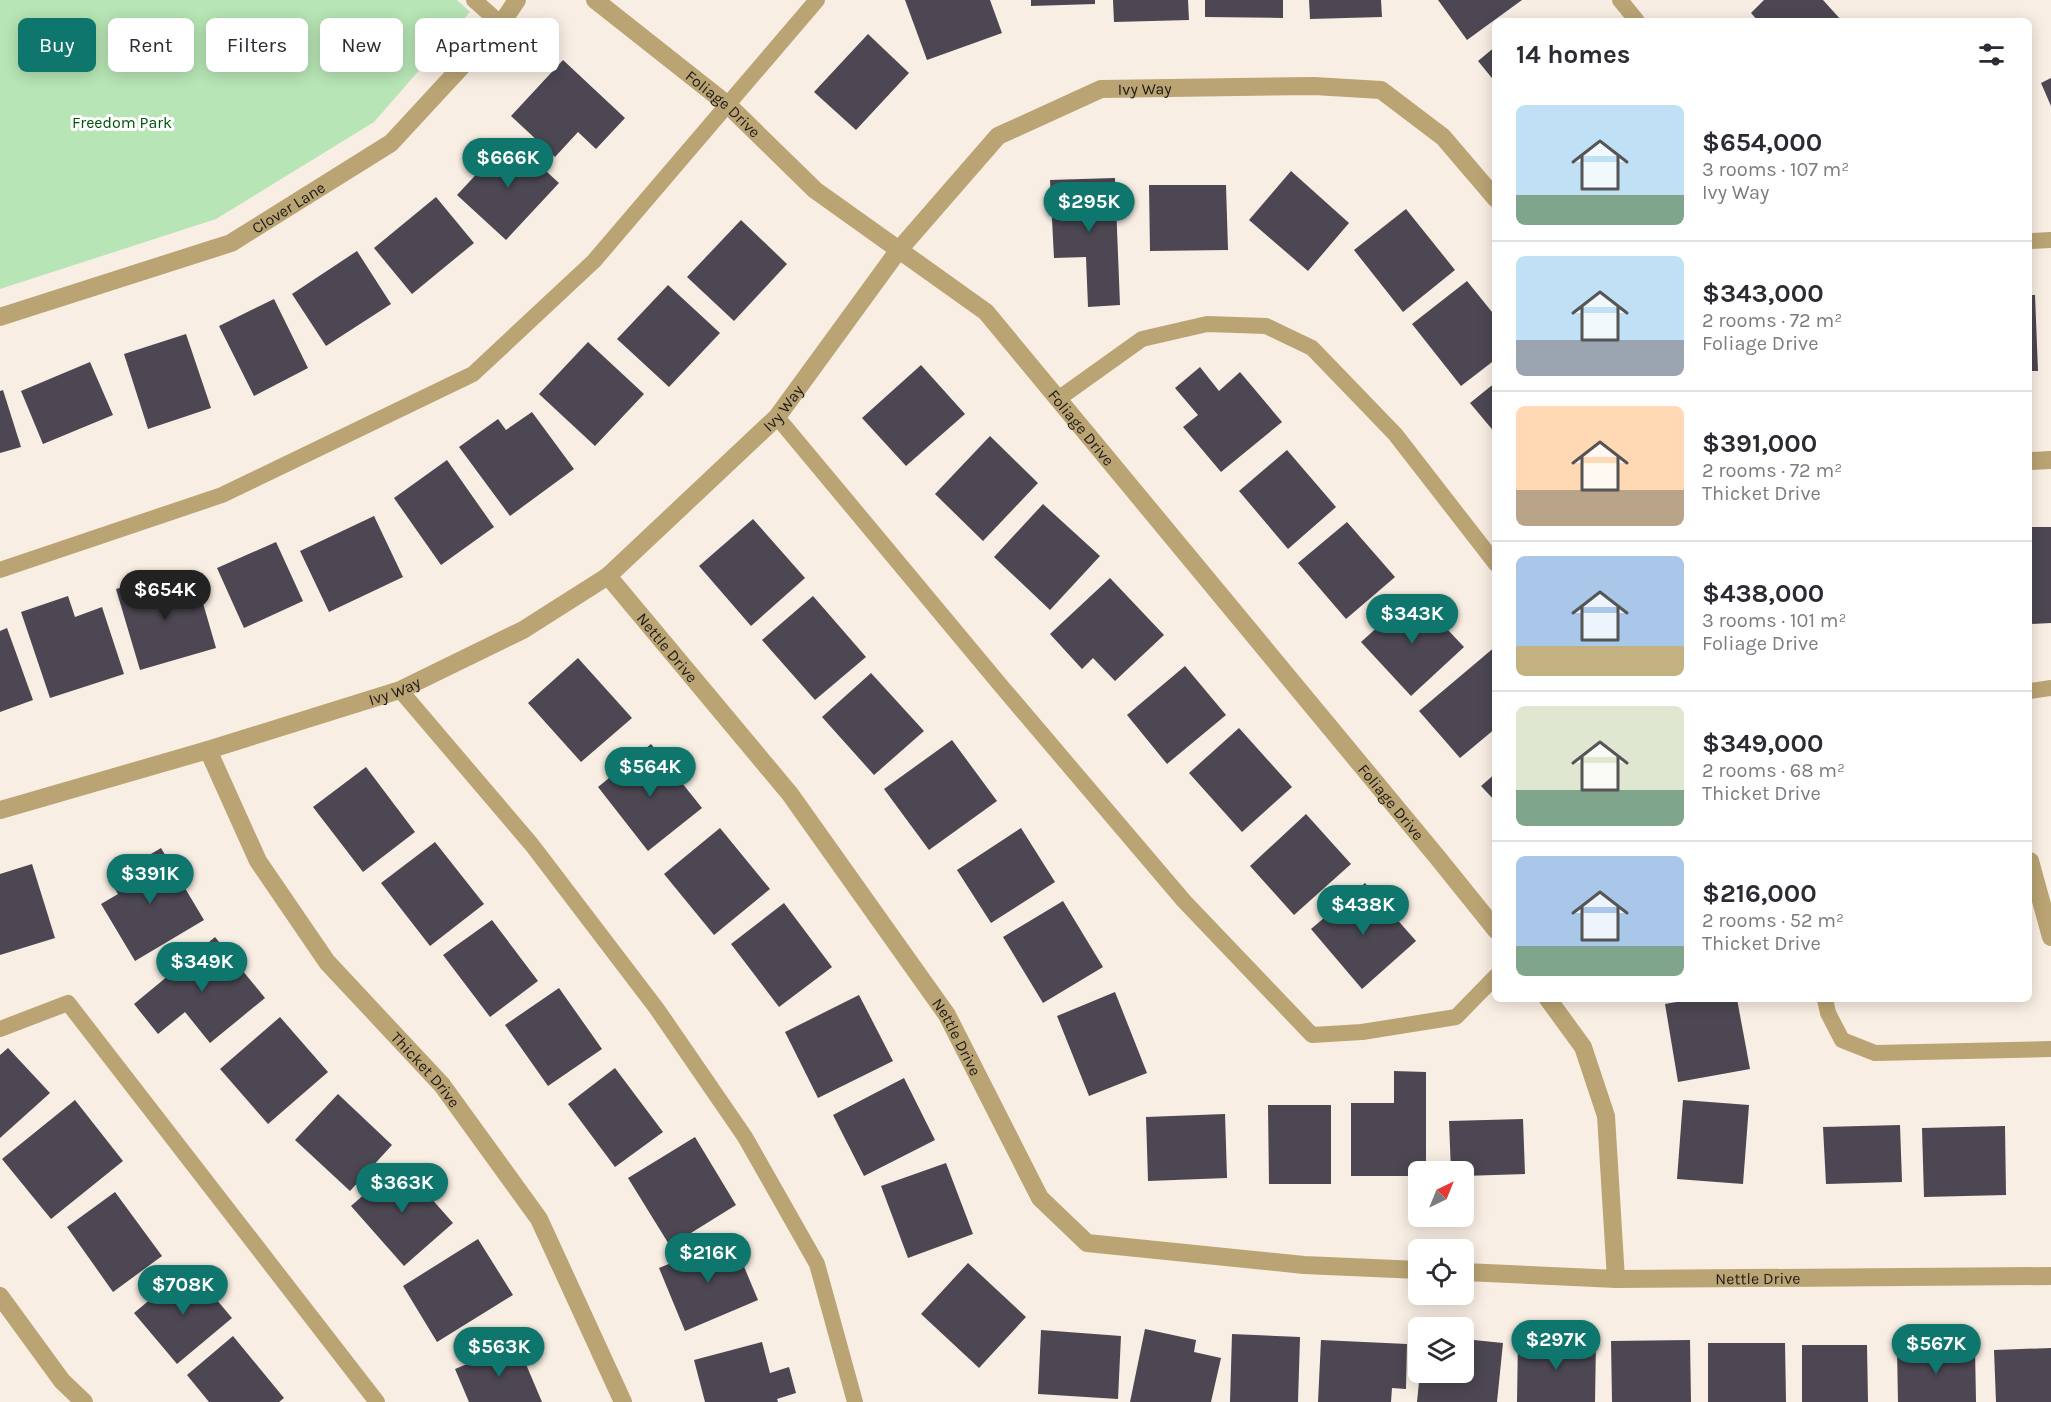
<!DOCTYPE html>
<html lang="en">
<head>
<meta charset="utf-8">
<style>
	:root { --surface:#fff; --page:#f7f7f7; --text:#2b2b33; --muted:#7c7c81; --line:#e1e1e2; --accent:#0f766e }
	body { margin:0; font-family:Karla,sans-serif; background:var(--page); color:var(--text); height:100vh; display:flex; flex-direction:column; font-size:22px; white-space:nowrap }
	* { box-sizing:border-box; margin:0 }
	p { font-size:20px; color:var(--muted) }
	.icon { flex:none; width:33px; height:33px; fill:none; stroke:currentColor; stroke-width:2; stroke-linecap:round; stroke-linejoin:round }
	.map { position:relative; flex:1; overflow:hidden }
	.side { position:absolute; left:1492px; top:18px; width:540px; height:984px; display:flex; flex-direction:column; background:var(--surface); border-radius:9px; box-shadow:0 3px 15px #0003 }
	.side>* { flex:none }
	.guide { position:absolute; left:18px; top:18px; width:570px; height:54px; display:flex; gap:12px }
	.needle { width:39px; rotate:43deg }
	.controls { position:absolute; left:1408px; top:1161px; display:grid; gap:12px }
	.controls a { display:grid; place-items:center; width:66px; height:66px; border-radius:9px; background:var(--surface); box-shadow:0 3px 15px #0003; font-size:30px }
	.price { position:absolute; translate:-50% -51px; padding:0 14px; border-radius:21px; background:var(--accent); color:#fff; font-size:20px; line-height:39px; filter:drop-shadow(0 2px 3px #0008) }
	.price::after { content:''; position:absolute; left:50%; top:36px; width:18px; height:14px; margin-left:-9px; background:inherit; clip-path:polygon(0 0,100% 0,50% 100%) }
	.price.active { background:#222; color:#fff }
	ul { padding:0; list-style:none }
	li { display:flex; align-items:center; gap:18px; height:150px; padding:0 24px }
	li+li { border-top:2px solid var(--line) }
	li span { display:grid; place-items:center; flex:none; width:168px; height:120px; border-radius:9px; color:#555 }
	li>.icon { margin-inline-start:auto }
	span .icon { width:72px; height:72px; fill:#fffc; stroke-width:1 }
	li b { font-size:26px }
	h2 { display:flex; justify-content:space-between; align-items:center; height:72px; padding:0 24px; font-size:26px }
	.tag { padding:0 21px; border-radius:9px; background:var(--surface); box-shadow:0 3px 15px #0003; font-size:21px; line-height:54px }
	.tag.active { background:var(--accent); color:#fff }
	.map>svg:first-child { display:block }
</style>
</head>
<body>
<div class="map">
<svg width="2051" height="1402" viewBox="0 0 2051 1402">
	<rect width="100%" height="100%" fill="#f9eee3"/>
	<polygon fill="#b7e5b5" points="0,0 457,0 470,12 374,122 216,219 0,289"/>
	<g fill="#4c4752">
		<polygon points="905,0 990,0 1002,33 927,60"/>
		<polygon points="1031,0 1095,0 1095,4 1031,6"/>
		<polygon points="1113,0 1188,0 1189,20 1114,22"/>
		<polygon points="1205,0 1283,0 1283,18 1205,17"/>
		<polygon points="1309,0 1381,0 1382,17 1310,19"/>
		<polygon points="1438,0 1522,0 1467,40"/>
		<polygon points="1764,0 1823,0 1842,21 1758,21 1751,13"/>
		<polygon points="868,34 909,73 856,130 814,92"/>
		<polygon points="1496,46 1496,83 1478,61"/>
		<polygon points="563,60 625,118 596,149 578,132 555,157 511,116"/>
		<polygon points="2051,78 2051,106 2041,83"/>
		<polygon points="510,138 559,183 506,240 457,195"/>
		<polygon points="1291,171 1349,223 1308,271 1249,220"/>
		<polygon points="1115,178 1120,305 1088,307 1086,257 1054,258 1050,180"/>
		<polygon points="1149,185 1226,185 1228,250 1150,251"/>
		<polygon points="436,197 474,243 412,294 374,248"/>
		<polygon points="1406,209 1455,270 1403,312 1354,250"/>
		<polygon points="741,220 787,264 734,321 687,277"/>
		<polygon points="357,251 391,304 326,346 292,294"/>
		<polygon points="1467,281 1496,317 1496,359 1461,386 1412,324"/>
		<polygon points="668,285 720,333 669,387 617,339"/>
		<polygon points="2030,295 2035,295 2038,371 2030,371"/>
		<polygon points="274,299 308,368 254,396 219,326"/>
		<polygon points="186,334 211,408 148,429 124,354"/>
		<polygon points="588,342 644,394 595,446 539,394"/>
		<polygon points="90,362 113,415 43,444 21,391"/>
		<polygon points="921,365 965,414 906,466 862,418"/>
		<polygon points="1200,367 1219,391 1240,372 1282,422 1221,472 1183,427 1198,415 1175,388"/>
		<polygon points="1496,382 1496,434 1470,403"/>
		<polygon points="3,390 21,447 0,453 0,391"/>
		<polygon points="532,412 574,469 510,516 459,447 498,419 506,430"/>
		<polygon points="990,436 1038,483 983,541 935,494"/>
		<polygon points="1287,450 1336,507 1288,549 1239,491"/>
		<polygon points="447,460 494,527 441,565 394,498"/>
		<polygon points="1043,504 1100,556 1050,610 994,557"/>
		<polygon points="374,516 403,577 329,612 300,551"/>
		<polygon points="753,519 805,578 751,626 699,566"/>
		<polygon points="1347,522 1395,577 1346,619 1298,563"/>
		<polygon points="2030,527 2051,527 2051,623 2030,624"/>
		<polygon points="276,542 303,601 244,628 217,568"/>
		<polygon points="160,576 164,588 196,579 216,648 140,670 116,589"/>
		<polygon points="1110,578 1164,635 1115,681 1093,658 1082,669 1050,634"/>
		<polygon points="1414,594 1464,647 1411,696 1361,642"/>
		<polygon points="68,596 75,617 102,607 124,674 50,698 21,612"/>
		<polygon points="813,596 866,657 815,700 762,640"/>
		<polygon points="7,628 33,700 0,712 0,631"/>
		<polygon points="1496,646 1496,728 1460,758 1419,711"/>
		<polygon points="578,658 632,718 581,762 528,703"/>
		<polygon points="1185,666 1226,715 1167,764 1127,715"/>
		<polygon points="871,673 924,731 874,775 822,717"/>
		<polygon points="1239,728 1292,787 1242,832 1189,773"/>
		<polygon points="952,740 997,801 929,850 884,789"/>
		<polygon points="651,744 702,808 648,851 598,787"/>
		<polygon points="366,767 415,832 363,872 313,807"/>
		<polygon points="1496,773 1496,802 1481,786"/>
		<polygon points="1306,814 1351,864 1294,915 1250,866"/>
		<polygon points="720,828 770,889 714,935 664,874"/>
		<polygon points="1021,828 1055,882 991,923 957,870"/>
		<polygon points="435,842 484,904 430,946 381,883"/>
		<polygon points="161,848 204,920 135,961 101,904 118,894 109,879"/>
		<polygon points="32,864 55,938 0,955 0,874"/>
		<polygon points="1365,883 1416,941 1362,989 1311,929"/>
		<polygon points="1063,901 1103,967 1043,1003 1003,937"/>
		<polygon points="784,903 832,967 779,1007 731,944"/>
		<polygon points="492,920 538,981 490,1017 443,955"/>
		<polygon points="215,937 265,998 210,1043 185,1012 158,1034 134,1004"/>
		<polygon points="559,988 602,1049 548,1086 505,1025"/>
		<polygon points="1115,992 1147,1073 1089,1096 1057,1016"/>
		<polygon points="859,995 893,1061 818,1098 785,1032"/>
		<polygon points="1694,999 1737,999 1750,1069 1678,1082 1665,1004"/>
		<polygon points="280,1017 328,1072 268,1124 220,1069"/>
		<polygon points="8,1048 50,1093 0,1138 0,1055"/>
		<polygon points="615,1068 663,1132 615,1167 568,1104"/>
		<polygon points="1394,1071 1426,1072 1426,1172 1419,1172 1419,1176 1351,1176 1351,1103 1394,1103"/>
		<polygon points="904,1078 935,1140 864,1176 833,1115"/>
		<polygon points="338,1094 392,1145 350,1191 295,1140"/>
		<polygon points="75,1100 123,1161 51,1219 2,1159"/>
		<polygon points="1683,1100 1749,1105 1743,1184 1677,1179"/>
		<polygon points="1268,1105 1331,1105 1331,1184 1269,1184"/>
		<polygon points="1225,1114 1227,1178 1148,1181 1146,1117"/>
		<polygon points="1523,1119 1525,1174 1464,1176 1464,1172 1451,1172 1449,1121"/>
		<polygon points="1900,1125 1902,1182 1826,1184 1823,1127"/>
		<polygon points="2005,1126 2006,1195 1924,1197 1922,1128"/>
		<polygon points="695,1137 736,1205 670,1246 628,1178"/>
		<polygon points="400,1163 453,1223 404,1266 351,1206"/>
		<polygon points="946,1163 973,1234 908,1258 881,1186"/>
		<polygon points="115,1192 162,1256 113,1292 67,1227"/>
		<polygon points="732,1238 758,1300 685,1331 659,1268"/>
		<polygon points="478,1239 513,1295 437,1342 403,1286"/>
		<polygon points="968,1263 1026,1317 979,1368 921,1314"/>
		<polygon points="189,1267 232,1318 177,1364 134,1313"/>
		<polygon points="1145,1329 1196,1340 1194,1352 1221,1358 1211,1402 1130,1402"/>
		<polygon points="1041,1330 1121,1336 1118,1399 1038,1394"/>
		<polygon points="1232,1334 1300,1337 1298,1402 1230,1402"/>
		<polygon points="233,1336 284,1398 279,1402 209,1402 187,1375"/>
		<polygon points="1464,1339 1503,1343 1497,1402 1417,1402 1420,1372 1464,1372"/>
		<polygon points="1518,1339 1596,1340 1595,1402 1517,1402"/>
		<polygon points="1321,1340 1407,1344 1406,1389 1392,1388 1391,1402 1318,1402"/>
		<polygon points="1690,1340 1691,1402 1612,1402 1611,1341"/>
		<polygon points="762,1342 770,1373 789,1367 796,1393 777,1399 778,1402 705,1402 694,1360"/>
		<polygon points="517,1343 542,1402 469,1402 455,1369"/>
		<polygon points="1708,1343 1785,1343 1786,1402 1708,1402"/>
		<polygon points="1802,1345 1867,1345 1868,1402 1802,1402"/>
		<polygon points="1897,1348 1975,1348 1976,1402 1898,1402"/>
		<polygon points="2051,1348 2051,1402 1996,1402 1994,1350"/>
	</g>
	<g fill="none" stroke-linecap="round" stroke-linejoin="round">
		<g stroke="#baa474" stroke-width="16">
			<polyline points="474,0 501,24"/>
			<polyline points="1620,0 1637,21"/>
			<polyline points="2030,241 2051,240"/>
			<polyline points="1058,399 1142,339 1207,324 1266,326 1312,348 1395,434 1496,564"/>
			<polyline points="777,417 1002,687 1184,901 1312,1035 1362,1032 1456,1017 1496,976"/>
			<polyline points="0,570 222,495 473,374 594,261 817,0"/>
			<polyline points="400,690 532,845 657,1009 745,1137 817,1264 855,1402"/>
			<polyline points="2030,691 2051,688"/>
			<polyline points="1825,999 1828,1013 1842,1040 1875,1053 2051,1049"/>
			<polyline points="0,1029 68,1003 377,1402"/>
		</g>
		<g stroke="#baa474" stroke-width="18">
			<path id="s1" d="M595,0L728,105L815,190L986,312L1438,858L1496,930"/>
			<path id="s2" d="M0,317L231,243L391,143L501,24L517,0"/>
			<polyline points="2030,461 2051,460"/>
			<path id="s3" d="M608,576L790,794L947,1015L1040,1198L1087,1243L1304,1265L1419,1270"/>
			<path id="s4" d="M208,750L258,861L327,962L442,1085L539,1219L623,1402"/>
			<path id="s5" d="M0,810L208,750L400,690L523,630L608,576L777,417L898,251L998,136L1101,89L1314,86L1381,90L1443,137L1496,199"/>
			<polyline points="2030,861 2051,937"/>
			<polyline points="1548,999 1583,1047 1606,1116 1616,1279"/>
			<path id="s6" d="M1464,1272L1616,1279L2051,1276"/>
			<polyline points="0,1296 62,1381 84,1402"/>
		</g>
	</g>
	<g text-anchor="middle" stroke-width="6" stroke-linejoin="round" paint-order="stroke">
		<g font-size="16" fill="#1e1a17" stroke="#fefefe">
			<text dy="6" stroke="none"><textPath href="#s5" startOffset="1402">Ivy Way</textPath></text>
			<text dy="6" stroke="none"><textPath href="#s1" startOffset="165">Foliage Drive</textPath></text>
			<text dy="6" stroke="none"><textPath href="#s2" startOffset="310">Clover Lane</textPath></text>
			<text dy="6" stroke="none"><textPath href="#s5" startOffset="898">Ivy Way</textPath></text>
			<text dy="6" stroke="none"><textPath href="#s1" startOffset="651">Foliage Drive</textPath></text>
			<text dy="6" stroke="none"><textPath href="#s3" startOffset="93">Nettle Drive</textPath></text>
			<text dy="6" stroke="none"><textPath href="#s5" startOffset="412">Ivy Way</textPath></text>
			<text dy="6" stroke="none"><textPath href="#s1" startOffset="1137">Foliage Drive</textPath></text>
			<text dy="6" stroke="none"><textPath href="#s3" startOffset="579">Nettle Drive</textPath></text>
			<text dy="6" stroke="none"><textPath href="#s4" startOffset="390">Thicket Drive</textPath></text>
			<text dy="6" stroke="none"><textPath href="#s6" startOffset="294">Nettle Drive</textPath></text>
		</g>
		<g font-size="16" fill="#015308" stroke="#fefefe">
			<text x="122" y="128">Freedom Park</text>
		</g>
	</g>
</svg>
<div class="controls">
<a><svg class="needle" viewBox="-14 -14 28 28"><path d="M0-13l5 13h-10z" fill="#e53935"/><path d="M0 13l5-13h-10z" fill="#7c7c81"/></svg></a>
<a><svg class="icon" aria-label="locate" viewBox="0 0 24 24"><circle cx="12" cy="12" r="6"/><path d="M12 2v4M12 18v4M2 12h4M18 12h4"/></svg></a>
<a><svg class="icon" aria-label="layers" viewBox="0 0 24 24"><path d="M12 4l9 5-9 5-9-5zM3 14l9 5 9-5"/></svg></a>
</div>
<b class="price" style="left:508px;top:189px">$666K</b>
<b class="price" style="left:1089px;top:233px">$295K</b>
<b class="price active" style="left:165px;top:621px">$654K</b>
<b class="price" style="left:1412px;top:645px">$343K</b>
<b class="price" style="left:650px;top:798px">$564K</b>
<b class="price" style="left:150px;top:905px">$391K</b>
<b class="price" style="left:1363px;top:936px">$438K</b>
<b class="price" style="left:202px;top:993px">$349K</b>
<b class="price" style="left:402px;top:1214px">$363K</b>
<b class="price" style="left:708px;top:1284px">$216K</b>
<b class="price" style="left:183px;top:1316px">$708K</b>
<b class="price" style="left:1556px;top:1371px">$297K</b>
<b class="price" style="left:1936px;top:1375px">$567K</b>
<b class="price" style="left:499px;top:1378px">$563K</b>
<div class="guide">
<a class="tag active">Buy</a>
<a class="tag">Rent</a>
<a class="tag">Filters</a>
<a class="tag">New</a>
<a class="tag">Apartment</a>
</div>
<section class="side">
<h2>14 homes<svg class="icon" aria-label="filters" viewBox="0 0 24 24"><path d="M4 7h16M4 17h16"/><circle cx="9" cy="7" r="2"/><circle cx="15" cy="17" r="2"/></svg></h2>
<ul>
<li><span style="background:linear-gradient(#bfe0f5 75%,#7fa58c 0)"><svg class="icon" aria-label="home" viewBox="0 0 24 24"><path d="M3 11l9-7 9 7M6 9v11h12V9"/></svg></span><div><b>$654,000</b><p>3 rooms · 107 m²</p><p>Ivy Way</p></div></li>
<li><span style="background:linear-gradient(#bfe0f5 70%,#9aa5b1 0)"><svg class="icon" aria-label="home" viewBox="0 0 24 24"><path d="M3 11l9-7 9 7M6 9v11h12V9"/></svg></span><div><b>$343,000</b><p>2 rooms · 72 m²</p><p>Foliage Drive</p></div></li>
<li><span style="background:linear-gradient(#ffd9b3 70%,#b9a48a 0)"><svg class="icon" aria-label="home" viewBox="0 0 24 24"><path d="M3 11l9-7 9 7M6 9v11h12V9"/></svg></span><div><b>$391,000</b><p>2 rooms · 72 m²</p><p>Thicket Drive</p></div></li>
<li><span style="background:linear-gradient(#a9c7e8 75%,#c2b280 0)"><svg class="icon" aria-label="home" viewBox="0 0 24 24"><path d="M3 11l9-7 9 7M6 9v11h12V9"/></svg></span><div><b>$438,000</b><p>3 rooms · 101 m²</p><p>Foliage Drive</p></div></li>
<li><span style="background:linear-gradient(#dfe7d0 70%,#7fa58c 0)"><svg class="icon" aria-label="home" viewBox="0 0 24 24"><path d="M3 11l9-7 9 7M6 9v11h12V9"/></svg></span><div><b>$349,000</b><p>2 rooms · 68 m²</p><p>Thicket Drive</p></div></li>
<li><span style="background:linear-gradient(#a9c7e8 75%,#7fa58c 0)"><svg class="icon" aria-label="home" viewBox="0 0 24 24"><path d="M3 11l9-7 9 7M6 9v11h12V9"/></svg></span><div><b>$216,000</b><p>2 rooms · 52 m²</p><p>Thicket Drive</p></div></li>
</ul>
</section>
</div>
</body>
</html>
